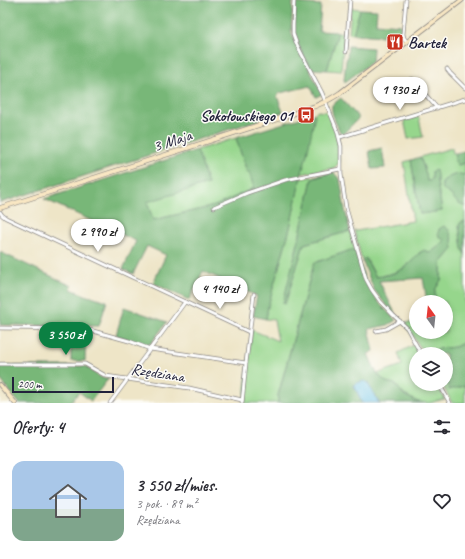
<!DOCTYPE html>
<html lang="pl">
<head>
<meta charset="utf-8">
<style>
	:root { --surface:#fff; --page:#f2f2f3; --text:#2b2b33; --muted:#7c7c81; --accent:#0b8043 }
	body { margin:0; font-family:Caveat,sans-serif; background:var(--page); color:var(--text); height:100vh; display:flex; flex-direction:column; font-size:15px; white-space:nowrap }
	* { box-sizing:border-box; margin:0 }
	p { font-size:13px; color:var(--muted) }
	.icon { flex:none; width:22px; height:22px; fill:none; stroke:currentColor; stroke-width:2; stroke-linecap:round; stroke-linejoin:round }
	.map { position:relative; height:403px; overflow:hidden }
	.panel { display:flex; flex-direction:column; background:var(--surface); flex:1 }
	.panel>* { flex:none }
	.needle { width:26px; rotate:345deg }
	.tools { position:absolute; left:409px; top:295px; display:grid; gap:8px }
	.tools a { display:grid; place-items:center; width:44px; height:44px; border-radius:50%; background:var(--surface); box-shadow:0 2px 6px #0003; font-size:20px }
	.scale { position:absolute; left:12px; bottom:10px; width:102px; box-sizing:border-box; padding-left:4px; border:2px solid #22223b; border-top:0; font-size:11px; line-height:14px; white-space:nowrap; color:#22223b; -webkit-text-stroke:3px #fdfcf7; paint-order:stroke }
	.price { position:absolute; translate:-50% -34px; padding:0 9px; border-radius:14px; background:#fff; color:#222; font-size:13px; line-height:26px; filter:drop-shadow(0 1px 2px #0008) }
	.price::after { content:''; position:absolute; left:50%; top:24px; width:12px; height:9px; margin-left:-6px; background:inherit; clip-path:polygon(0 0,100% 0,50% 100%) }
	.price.current { background:var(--accent); color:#fff }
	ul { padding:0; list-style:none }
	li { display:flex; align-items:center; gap:12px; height:100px; padding:0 12px }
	li span { display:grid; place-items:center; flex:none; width:112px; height:80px; border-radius:12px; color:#555 }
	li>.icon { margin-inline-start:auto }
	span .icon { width:48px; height:48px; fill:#fffc; stroke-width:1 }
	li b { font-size:17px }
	h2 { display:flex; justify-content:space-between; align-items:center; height:48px; padding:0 12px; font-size:17px }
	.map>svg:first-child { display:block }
</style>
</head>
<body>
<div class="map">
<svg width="465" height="403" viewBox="0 0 465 403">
	<rect width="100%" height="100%" fill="#fdfcf7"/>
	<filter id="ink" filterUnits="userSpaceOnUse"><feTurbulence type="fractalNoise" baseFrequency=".025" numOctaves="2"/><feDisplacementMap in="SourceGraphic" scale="8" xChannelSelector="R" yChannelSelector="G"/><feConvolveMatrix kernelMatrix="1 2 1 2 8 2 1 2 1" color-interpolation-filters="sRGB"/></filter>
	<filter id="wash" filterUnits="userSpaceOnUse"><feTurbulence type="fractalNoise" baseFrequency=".012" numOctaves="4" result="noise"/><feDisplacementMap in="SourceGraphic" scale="16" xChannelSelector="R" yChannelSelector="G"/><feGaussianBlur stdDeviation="0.9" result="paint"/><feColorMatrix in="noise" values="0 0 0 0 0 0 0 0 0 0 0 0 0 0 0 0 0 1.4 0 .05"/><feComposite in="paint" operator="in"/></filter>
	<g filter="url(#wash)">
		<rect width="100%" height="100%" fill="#eee5c7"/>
		<g fill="#96d68c" stroke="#5c7c64">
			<polygon points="351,8 360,9 353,34 349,33"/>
			<polygon points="338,32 344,33 341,71 327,70"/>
			<polygon points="318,111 327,112 336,132 338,138 339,163 334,168 301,174 301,176 254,188 215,206 153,220 147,201 208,184 197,150 236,138 247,172 315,115 313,114"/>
			<polygon points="417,117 419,118 423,137 408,139 404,120"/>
			<path d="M452,148L453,153H456L455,161L458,165L465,163V175C456,173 449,176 442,182V188C444,190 447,192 450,194C455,199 457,205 465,206V221L460,223L459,226L462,248L465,255V343H463L455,347L437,349L438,354H425L404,323L416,322V332H446V302H432L434,301L435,290L441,280V263L449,254L452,239L442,238L445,240L443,243L430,253L426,251L420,252C406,269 398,273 376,277L366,258L362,260L354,230L356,231L413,221L404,162L411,160L420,214L442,211L437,182V178L432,171C433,175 434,181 428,182L427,181L426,174L420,157Z"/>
			<polygon points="333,172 312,179 298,243 283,303 285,304 304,244 350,231 355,250 351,250 314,263 278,395 278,403 245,403 245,388 252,330 278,341 274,320 266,319 268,306 290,228 300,179"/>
			<polygon points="414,345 419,354 416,354 416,384 436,384 445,399 429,403 418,402 404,395 395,384 386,382 377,374 402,365 398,353"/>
			<polygon points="446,373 449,389 465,386 465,403 452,403 442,384 446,384"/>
		</g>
		<g fill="#78b778" stroke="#4d6c5a">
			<polygon points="0,0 293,0 291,31 293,37 322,94 316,97 310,86 280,93 277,96 283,112 0,203"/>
			<polygon points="296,3 321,5 319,31 338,32 327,70 311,69 299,46 293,30"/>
			<polygon points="360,9 377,10 376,23 401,25 400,37 353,34"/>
			<polygon points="348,46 373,48 372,62 345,82 344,80 346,60 347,58"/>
			<path d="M341,98L359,118L343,134L340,132C336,123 331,115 332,105Z"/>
			<polygon points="313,114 315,115 307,154 301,176 290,228 268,306 266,319 253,316 257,296 203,271 189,300 153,283 166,255 147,246 133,274 123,269 136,241 44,199 197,150 208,184 147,202 153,220 215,206 254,188 249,172 247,172 236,138"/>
			<polygon points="382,148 385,168 372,169 369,151"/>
			<polygon points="465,151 465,163 458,165 455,161 456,153"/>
			<polygon points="420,157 426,174 427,181 430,181 432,179 432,171 434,169 436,170 437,175 437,182 442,211 420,214 411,160"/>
			<polygon points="333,172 340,179 345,210 350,231 304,244 285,304 283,303 298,243 312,179"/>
			<path d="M460,174L465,175V206C457,205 455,199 450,194C447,192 444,190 442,188V182C448,177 452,175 460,174Z"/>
			<polygon points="465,221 465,255 462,248 459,226 460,223"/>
			<path d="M444,226L449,230L452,239L453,249L441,263V280L435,290V299L432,302H427L423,278L379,281L396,315H394L374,290L362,260L365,258L376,277C387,276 402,272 410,263C415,259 418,253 424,250L430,253L443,243L444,240L439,237L438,233L439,229Z"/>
			<polygon points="351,250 355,250 367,285 381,305 396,320 388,325 369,329 374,351 368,354 377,374 386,382 395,384 404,395 418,402 424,403 379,403 367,382 354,385 362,403 278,403 278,396 314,263"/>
			<polygon points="0,252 72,286 71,289 90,297 91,296 107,301 99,326 0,325"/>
			<polygon points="124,307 167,322 149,346 116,335"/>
			<polygon points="71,331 86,331 85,361 71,361"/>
			<polygon points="463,343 465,343 465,386 449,390 446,373 446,354 438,354 437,349 455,347"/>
			<polygon points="0,366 85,366 102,378 109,378 91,401 79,392 70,403 19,403 0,379"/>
		</g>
		<polygon fill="#6ac3e8" stroke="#467292" points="364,381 367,382 379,403 362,403 354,385 357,383"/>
	</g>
	<g filter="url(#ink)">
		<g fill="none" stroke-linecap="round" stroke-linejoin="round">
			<g stroke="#888481" stroke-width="4.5">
				<g id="street">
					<polyline points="294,0 293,25 293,34 297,45 322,93 337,130 341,146 341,174 346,208 366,279 372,290 380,301 393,315 407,328 421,354"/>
					<polyline points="406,0 403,34 404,38 407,42"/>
					<polyline points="346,52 350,0"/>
					<polyline points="447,69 450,73 465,88"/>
					<polyline points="401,88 412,79 437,108"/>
					<polyline points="340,137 465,99"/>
					<polyline points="214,207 247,193 285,180 340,169"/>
					<polyline points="0,212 2,215 6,218 249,332"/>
					<polyline points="0,328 86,329 129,341 150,349 246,363"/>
					<polyline points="376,331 386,329 400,321"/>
					<polyline points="0,364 85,364 106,376 189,388 242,400"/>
					<polyline points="439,384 450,403"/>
					<polyline points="110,403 185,302"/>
					<polyline points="242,403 246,363 254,294"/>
				</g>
			</g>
			<g stroke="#888481" stroke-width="5.5">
				<g id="secondary">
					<path d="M0,208L284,117C303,110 323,105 340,93L462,0"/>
					<polyline points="0,385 15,403"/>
				</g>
			</g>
			<use href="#street" stroke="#fff" stroke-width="3"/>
			<use href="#secondary" stroke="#f9e7c3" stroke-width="4"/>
		</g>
	</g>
	<defs>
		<g id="restaurant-square" transform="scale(0.9)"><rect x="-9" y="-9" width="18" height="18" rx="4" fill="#c8321e" stroke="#fdfcf7"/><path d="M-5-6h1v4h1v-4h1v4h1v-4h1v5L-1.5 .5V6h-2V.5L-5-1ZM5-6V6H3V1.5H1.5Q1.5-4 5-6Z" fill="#fff"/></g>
		<g id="bus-square" transform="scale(0.9)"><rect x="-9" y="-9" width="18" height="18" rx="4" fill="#c8321e" stroke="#fdfcf7"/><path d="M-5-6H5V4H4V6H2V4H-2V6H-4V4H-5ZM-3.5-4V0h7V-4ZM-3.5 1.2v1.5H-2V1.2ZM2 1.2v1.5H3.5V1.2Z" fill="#fff"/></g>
	</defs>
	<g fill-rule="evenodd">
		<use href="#restaurant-square" x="395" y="42"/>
		<use href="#bus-square" x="306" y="115"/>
	</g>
	<g text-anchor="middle" stroke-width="3" stroke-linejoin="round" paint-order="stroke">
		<g font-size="16" font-weight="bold" fill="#22223b" stroke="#fdfcf7" text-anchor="start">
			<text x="408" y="48">Bartek</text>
			<text x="293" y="121" text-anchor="end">Sokołowskiego 01</text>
		</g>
		<g font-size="16" fill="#22223b" stroke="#fdfcf7">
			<text transform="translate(172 140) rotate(-18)" y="6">3 Maja</text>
			<text transform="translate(158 372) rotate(9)" y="6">Rzędziana</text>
		</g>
	</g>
</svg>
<div class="tools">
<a><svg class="needle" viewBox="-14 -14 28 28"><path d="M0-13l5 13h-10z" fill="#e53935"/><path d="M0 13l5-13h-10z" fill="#7c7c81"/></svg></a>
<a><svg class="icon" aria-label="layers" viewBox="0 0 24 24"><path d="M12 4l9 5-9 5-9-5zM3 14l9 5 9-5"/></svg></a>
</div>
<div class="scale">200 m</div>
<b class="price" style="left:400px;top:111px">1 930 zł</b>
<b class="price" style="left:98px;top:253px">2 990 zł</b>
<b class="price" style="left:220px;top:310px">4 140 zł</b>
<b class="price current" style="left:66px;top:356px">3 550 zł</b>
</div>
<section class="panel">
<h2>Oferty: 4<svg class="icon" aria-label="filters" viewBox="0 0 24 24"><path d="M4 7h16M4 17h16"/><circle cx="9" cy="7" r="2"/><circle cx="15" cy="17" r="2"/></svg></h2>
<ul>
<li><span style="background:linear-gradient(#a9c7e8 60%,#7fa58c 0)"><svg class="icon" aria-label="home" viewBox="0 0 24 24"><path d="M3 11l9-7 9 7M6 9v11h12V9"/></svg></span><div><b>3 550 zł/mies.</b><p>3 pok. · 89 m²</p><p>Rzędziana</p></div><svg class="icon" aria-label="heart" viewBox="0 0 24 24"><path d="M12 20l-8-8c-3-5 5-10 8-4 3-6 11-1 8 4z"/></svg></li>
</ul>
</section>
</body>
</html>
